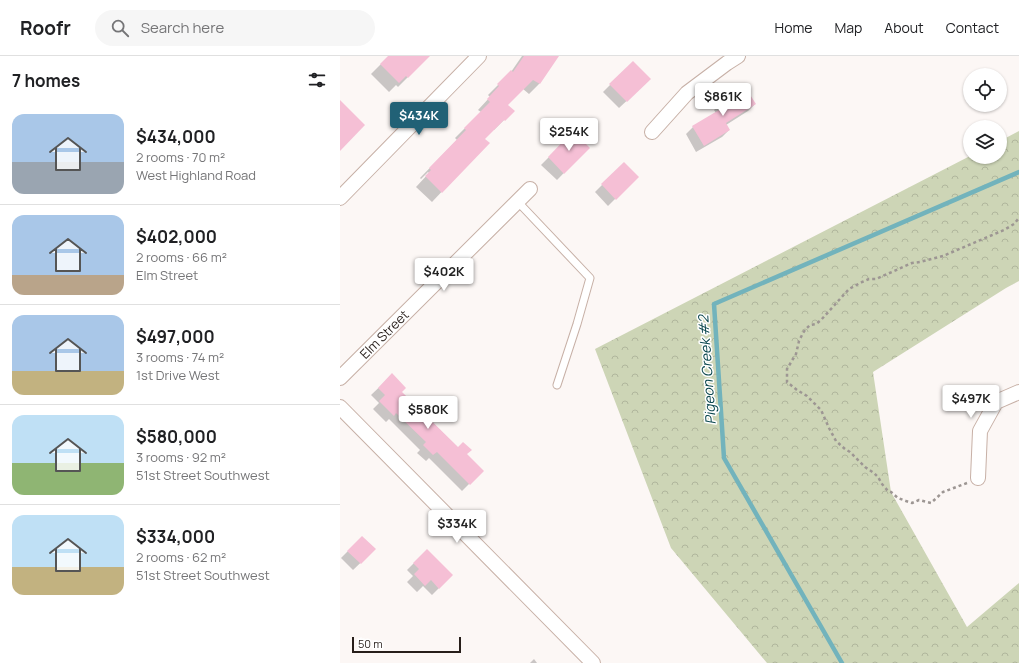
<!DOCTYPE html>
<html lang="en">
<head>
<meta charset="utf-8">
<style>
	:root { --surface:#fff; --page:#f6f6f6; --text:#202124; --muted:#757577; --line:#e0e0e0; --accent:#216176 }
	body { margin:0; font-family:Manrope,sans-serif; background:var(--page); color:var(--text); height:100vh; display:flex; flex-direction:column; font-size:15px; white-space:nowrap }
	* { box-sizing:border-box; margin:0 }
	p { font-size:13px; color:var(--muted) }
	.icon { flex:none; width:22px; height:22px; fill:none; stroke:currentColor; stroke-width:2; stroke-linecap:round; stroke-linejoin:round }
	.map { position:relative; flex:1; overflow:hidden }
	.sheet { display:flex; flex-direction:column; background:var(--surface); width:340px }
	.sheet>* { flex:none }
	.tools { position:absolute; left:623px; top:12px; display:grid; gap:8px }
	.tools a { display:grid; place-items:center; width:44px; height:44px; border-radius:50%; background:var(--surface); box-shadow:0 1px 3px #0004; font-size:20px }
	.scale { position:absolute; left:12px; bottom:10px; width:109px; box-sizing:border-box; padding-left:4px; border:2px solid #271e1a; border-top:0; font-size:11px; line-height:14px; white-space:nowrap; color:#271e1a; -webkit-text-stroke:3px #fff; paint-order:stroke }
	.price { position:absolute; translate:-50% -34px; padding:0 9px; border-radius:4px; background:#fff; color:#222; font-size:13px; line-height:26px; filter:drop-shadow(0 1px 2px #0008) }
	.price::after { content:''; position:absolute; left:50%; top:24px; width:12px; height:9px; margin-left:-6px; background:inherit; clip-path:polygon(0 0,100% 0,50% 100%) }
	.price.active { background:var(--accent); color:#fff }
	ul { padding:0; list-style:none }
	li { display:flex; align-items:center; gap:12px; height:100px; padding:0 12px }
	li+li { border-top:1px solid var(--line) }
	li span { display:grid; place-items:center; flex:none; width:112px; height:80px; border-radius:12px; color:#555 }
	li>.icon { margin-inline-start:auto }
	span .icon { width:48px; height:48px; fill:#fffc; stroke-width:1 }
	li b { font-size:17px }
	h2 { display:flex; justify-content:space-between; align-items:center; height:48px; padding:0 12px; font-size:17px }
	header { display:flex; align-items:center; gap:24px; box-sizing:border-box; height:56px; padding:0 20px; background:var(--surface); border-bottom:1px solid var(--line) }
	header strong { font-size:19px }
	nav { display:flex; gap:22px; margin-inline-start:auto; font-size:14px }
	.search { width:280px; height:36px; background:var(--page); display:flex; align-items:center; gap:10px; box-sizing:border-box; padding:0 14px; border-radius:22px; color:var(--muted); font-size:15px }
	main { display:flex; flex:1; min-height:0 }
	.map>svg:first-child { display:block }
</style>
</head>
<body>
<header>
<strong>Roofr</strong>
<div class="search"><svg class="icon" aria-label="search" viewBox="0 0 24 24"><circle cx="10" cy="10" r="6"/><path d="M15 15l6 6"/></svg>Search here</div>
<nav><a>Home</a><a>Map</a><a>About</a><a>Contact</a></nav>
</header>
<main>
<section class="sheet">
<h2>7 homes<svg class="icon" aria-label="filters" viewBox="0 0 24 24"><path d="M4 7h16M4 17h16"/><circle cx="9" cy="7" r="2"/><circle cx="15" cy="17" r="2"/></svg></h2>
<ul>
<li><span style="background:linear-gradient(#a9c7e8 60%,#9aa5b1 0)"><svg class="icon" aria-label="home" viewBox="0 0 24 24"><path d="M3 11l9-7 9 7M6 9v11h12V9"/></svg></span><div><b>$434,000</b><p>2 rooms · 70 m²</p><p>West Highland Road</p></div></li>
<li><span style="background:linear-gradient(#a9c7e8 75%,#b9a48a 0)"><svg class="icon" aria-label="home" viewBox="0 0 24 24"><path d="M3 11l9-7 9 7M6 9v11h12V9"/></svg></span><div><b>$402,000</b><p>2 rooms · 66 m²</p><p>Elm Street</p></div></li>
<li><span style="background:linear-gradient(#a9c7e8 70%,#c2b280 0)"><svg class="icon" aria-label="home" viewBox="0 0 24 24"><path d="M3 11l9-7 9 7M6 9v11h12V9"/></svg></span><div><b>$497,000</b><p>3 rooms · 74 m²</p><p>1st Drive West</p></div></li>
<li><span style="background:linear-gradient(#bfe0f5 60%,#8fb573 0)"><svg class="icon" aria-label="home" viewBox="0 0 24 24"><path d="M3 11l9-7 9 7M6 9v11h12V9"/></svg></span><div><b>$580,000</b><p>3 rooms · 92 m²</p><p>51st Street Southwest</p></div></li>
<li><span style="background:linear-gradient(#bfe0f5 65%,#c2b280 0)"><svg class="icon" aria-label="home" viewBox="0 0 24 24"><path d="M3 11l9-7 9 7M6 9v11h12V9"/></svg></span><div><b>$334,000</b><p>2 rooms · 62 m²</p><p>51st Street Southwest</p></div></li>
</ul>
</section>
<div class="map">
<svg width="679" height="607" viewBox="0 0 679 607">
	<defs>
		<pattern id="forest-crowns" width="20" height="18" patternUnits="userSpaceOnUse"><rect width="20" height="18" fill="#cdd5b6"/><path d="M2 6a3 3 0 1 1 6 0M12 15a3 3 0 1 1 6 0" fill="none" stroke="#b0b69c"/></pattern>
	</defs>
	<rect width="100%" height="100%" fill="#fcf7f5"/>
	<polygon fill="url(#forest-crowns)" points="679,75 679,225 666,232 533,316 551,436 627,571 679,527 679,607 427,607 331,492 255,293 630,100 630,101 660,101 660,85"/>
	<g fill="#0003">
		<polygon points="49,0 89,0 58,31 56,29 49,36 31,18"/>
		<polygon points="182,0 218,0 199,28 189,38 183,33 167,49 173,55 154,74 153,73 144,83 128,108 92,146 76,131 89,117 88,116 81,123 80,122 117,84 115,82 141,56 138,54 150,41 148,39 171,16"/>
		<polygon points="293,6 310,23 279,52 263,36"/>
		<polygon points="381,47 415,48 408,55 386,69 389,74 382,81 356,96 346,78 353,71 376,57 374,54"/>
		<polygon points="233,77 248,92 217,124 201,109"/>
		<polygon points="284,107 297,121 268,150 255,136"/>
		<polygon points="52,319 61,336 142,415 122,435 89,402 86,405 77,397 80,394 49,363 46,366 33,353 39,347 31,339"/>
		<polygon points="22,481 35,493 13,514 1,502"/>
		<polygon points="87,494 112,519 92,539 83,530 77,536 67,526 73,520 67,514"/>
		<polygon points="194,603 197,607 190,607"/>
	</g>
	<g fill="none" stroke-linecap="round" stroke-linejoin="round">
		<polyline stroke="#72b3bc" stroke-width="4.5" points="502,607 384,402 374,248 679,116"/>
	</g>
	<g fill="#f5bfd5">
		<polygon points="48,0 90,0 68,22 66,20 59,27 40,8"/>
		<polygon points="184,0 219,0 200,28 193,24 168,49 175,55 165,65 164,64 145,83 150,87 102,137 85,120 91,114 89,112 126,74 124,72 150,46 147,43 159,30 157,28 171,14 173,16"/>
		<polygon points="293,5 311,23 287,46 269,28"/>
		<polygon points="405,31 416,48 386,67 390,74 364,90 352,70 384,51 381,47"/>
		<polygon points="0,44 25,69 0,95"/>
		<polygon points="233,75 250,92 224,118 208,101"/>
		<polygon points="284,106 299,121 276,144 261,128"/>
		<polygon points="52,317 66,332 62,336 118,391 123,386 132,394 127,398 144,415 130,429 97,396 93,399 83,389 86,386 56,357 54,360 39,345 45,339 38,332"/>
		<polygon points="22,480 36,493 21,508 7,495"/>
		<polygon points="87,493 113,519 99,533 91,524 85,530 74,518 79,513 73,507"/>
	</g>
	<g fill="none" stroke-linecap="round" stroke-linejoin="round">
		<g stroke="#c7b0a6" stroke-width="9">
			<polyline id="lane" points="178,146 250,222 237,268 217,329"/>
		</g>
		<g stroke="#c7b0a6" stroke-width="16">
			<g id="street">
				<polyline points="312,76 347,37 387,7 398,0"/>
				<polyline points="0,142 139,0"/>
				<path id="s1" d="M0,322L190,133"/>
				<polyline points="0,351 253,607"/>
				<polyline points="638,422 640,375 656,346 679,336"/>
			</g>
		</g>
		<polyline stroke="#9d9693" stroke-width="2.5" stroke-dasharray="3 3" stroke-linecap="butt" points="627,427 603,436 591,447 579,444 572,447 566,445 558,442 551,436 548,435 542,428 538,421 534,417 525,411 510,396 505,393 496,385 489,372 481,354 467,340 457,334 447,326 447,313 456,298 459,285 463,277 465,274 470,269 476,268 481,264 509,233 522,226 529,223 536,223 572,207 580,206 603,200 664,174 674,168 679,162"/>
		<use href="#lane" stroke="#fff" stroke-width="7"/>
		<use href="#street" stroke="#fff" stroke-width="14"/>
	</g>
	<g text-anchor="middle" stroke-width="3" stroke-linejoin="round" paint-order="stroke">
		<g font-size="13" fill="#271e1a" stroke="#fff">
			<text dy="5" stroke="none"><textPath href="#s1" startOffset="62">Elm Street</textPath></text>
		</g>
		<g font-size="14" font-style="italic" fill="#0c484f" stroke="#fff">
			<text transform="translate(367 314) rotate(-94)" y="5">Pigeon Creek #2</text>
		</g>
	</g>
</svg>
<div class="tools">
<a><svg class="icon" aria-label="locate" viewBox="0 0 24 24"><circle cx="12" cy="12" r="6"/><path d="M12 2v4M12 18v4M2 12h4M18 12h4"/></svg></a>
<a><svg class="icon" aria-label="layers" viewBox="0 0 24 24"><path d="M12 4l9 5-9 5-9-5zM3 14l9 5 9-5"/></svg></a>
</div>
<div class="scale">50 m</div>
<b class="price" style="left:383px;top:61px">$861K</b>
<b class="price active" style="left:79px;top:80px">$434K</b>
<b class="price" style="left:229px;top:96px">$254K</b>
<b class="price" style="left:104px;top:236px">$402K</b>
<b class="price" style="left:631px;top:363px">$497K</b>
<b class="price" style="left:88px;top:374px">$580K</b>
<b class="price" style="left:117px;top:488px">$334K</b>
</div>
</main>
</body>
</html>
